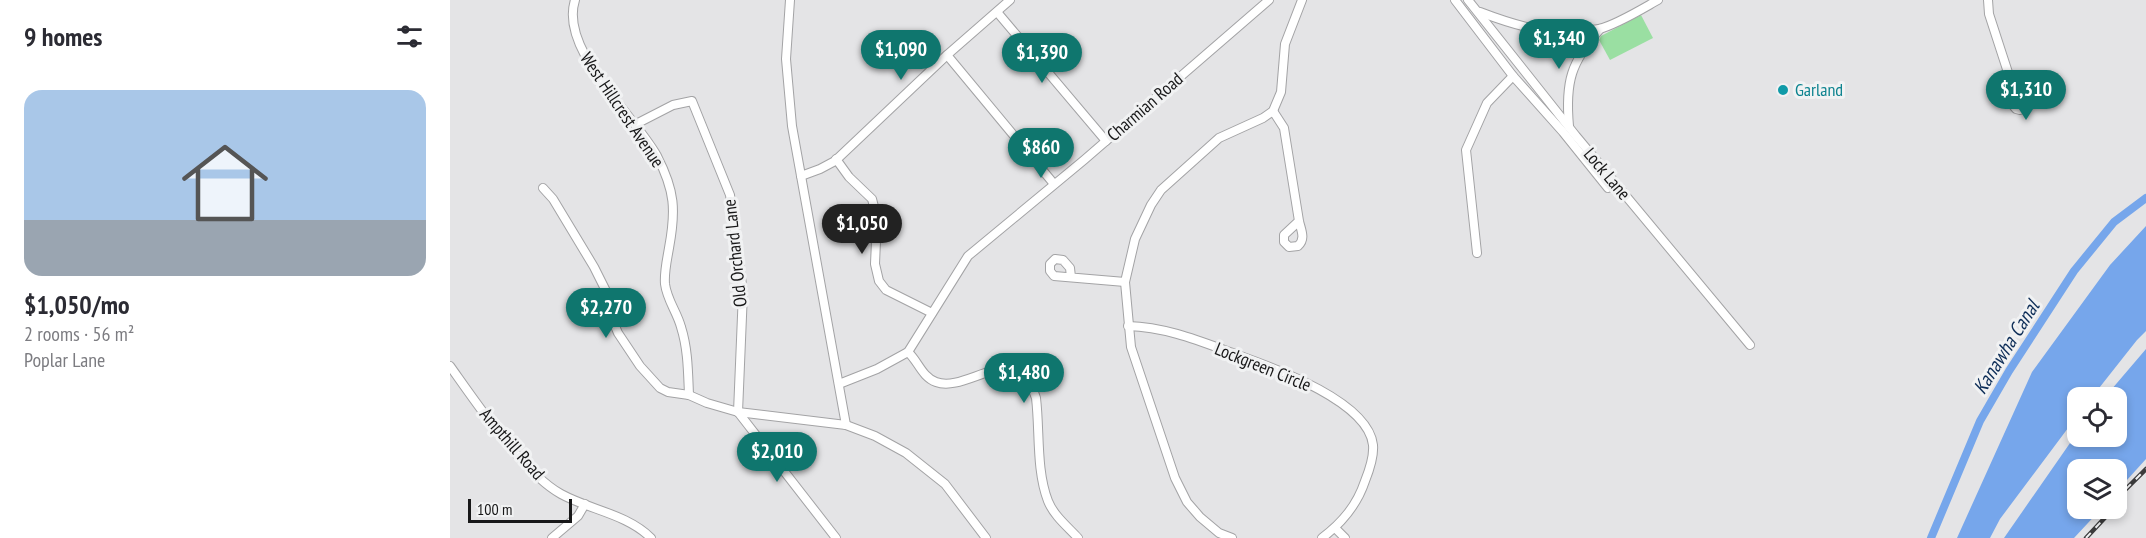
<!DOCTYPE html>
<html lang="en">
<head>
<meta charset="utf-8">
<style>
	:root { --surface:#fff; --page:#f2f2f3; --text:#2b2b33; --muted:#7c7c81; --accent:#0f766e }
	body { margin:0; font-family:"PT Sans Narrow",sans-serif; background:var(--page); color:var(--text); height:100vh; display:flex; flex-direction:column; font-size:22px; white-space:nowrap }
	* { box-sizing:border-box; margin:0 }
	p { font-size:20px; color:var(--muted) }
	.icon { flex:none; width:33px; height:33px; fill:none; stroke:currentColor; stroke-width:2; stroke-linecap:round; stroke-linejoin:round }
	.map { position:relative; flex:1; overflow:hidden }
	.panel { display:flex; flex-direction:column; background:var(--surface); width:450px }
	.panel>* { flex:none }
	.fabs { position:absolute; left:1617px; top:387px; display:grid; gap:12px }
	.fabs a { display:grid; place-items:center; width:60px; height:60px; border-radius:12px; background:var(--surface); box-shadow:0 3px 9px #0003; font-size:30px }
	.scale { position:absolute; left:18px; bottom:15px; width:104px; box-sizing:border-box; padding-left:6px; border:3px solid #181819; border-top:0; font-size:16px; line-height:21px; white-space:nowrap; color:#181819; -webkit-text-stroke:4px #f1f2f3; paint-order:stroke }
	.price { position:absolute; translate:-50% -51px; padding:0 14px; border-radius:21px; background:var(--accent); color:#fff; font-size:20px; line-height:39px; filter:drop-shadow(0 2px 3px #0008) }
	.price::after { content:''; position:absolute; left:50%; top:36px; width:18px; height:14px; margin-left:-9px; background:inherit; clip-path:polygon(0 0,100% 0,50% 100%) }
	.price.current { background:#222; color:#fff }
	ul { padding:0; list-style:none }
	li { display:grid; align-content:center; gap:12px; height:318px; padding:0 24px }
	li span { display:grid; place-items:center; height:186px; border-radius:18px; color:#555 }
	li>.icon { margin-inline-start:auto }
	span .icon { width:108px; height:108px; fill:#fffc; stroke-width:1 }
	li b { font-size:26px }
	h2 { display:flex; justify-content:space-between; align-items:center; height:72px; padding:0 24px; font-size:26px }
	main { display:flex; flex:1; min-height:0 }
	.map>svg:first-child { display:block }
</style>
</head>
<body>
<main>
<section class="panel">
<h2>9 homes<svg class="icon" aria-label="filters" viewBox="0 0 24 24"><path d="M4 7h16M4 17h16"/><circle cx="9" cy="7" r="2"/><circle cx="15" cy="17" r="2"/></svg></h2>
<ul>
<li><span style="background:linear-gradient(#a9c7e8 70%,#9aa5b1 0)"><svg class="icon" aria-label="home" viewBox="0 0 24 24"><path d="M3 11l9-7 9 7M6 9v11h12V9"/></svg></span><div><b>$1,050/mo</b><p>2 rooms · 56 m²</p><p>Poplar Lane</p></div></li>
</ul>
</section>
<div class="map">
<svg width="1696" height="538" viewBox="0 0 1696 538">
	<rect width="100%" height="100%" fill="#e4e4e6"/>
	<polygon fill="#9adfa2" points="1191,15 1203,38 1160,60 1149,40 1151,36"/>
	<g fill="#76a6eb">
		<polygon points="1696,226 1696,331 1687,340 1642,397 1628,398 1627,416 1550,519 1540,538 1507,538 1582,372 1660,265"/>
		<polygon points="1696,349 1696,459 1667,491 1666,470 1628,470 1628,508 1651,509 1624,538 1554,538 1627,433 1628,436 1666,436 1666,398 1655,397"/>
	</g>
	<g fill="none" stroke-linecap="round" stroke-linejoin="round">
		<polyline stroke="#76a6eb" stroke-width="8" points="1481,538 1530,421 1559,371 1624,271 1664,222 1696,198"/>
		<g stroke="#a3a3a5" stroke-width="10">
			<g id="minor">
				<path d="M125,0C109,50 183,113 207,156C225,191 226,210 219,248C217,260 214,272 215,284C217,300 227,312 231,327C238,349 238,372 239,395"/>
				<polyline points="340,0 336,59 342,126 396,425"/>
				<polyline points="1005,0 1063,76 1113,132 1158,188"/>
				<polyline points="1018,0 1126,136 1300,345"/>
				<polyline points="1538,0 1539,14 1565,94 1561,103 1566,109 1570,110 1575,105 1576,101 1571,95 1565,94"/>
				<polyline points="547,12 656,141"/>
				<path d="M1030,12C1069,27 1107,38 1149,29C1166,25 1192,9 1208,0"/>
				<polyline points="497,55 604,184"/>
				<path d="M823,111L834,128L849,221C851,230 856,239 848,246L839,247L834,242V235L849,221"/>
				<polyline points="186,124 223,105 242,101 280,195 293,292 288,412"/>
				<path d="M1119,126C1115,82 1121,62 1150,29"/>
				<polyline points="386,159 399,177 422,199 427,218 425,264 429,281 436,290 482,313"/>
				<polyline points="351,176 370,169 385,161 497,55 560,0"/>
				<polyline points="93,188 103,199 144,267 159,297 162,319 168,333 190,366 210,388 218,392 239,395 257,403 288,412 396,425 425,436 456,453 495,484 536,538"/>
				<polyline points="1027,253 1016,150 1037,103 1063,76"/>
				<polyline points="621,277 620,268 613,260 605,259 600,264 600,271 604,276 675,282"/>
				<path d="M678,326C717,327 752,342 788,355C824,368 918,401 923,445C924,456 919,471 915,481C907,505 893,522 872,538"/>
				<path d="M458,352C468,361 472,377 486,382C518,394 567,336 586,398C590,431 586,470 598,501C604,516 618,527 628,538"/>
				<path d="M0,366C25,401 74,474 111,494C140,510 177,514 201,538"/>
				<polyline points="389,384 427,369 458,352 518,256 634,160 819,0"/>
				<polyline points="288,412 386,538"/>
				<polyline points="885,528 895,538"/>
				<polyline points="102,538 128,516 135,504"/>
				<polyline points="782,538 769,533 750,517 737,502 725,478 681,347 675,282 685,239 701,205 711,190 769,138 813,118 823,111 831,92 835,44 852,0"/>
			</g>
		</g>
		<use href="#minor" stroke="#fff" stroke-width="8"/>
		<g stroke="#3b3b3c" stroke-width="4.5">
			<g id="rail">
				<polyline points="1666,499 1696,469"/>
				<polyline points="1636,538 1664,508"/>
			</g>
		</g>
		<use href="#rail" stroke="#f1f2f3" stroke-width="2" stroke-dasharray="7" stroke-linecap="butt"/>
	</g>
	<circle fill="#0f9aa8" stroke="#f1f2f3" stroke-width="2" cx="1333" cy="90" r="6"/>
	<g text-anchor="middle" stroke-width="6" stroke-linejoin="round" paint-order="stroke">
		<g font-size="18" fill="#0d838f" stroke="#f1f2f3" text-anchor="start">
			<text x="1345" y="96">Garland</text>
		</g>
		<g font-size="18" fill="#181819" stroke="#f1f2f3">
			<text transform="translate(695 107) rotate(-41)" y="6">Charmian Road</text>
			<text transform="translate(172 110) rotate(56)" y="6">West Hillcrest Avenue</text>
			<text transform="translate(1157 174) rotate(50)" y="6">Lock Lane</text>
			<text transform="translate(285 253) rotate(-96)" y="6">Old Orchard Lane</text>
			<text transform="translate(813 367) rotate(22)" y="6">Lockgreen Circle</text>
			<text transform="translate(62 444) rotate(49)" y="6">Ampthill Road</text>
		</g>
		<g font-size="20" font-style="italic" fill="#0d2d57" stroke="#f1f2f3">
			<text transform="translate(1556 347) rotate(-58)" y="7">Kanawha Canal</text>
		</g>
	</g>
</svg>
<div class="fabs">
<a><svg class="icon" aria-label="locate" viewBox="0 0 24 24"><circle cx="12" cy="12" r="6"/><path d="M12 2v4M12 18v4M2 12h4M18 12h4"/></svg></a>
<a><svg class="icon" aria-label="layers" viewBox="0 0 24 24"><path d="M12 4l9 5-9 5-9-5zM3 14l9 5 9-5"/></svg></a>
</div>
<div class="scale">100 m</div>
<b class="price" style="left:1109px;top:70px">$1,340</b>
<b class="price" style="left:451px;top:81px">$1,090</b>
<b class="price" style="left:592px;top:84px">$1,390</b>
<b class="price" style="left:1576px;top:121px">$1,310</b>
<b class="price" style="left:591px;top:179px">$860</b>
<b class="price current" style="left:412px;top:255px">$1,050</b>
<b class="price" style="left:156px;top:339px">$2,270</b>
<b class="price" style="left:574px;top:404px">$1,480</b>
<b class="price" style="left:327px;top:483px">$2,010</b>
</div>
</main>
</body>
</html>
